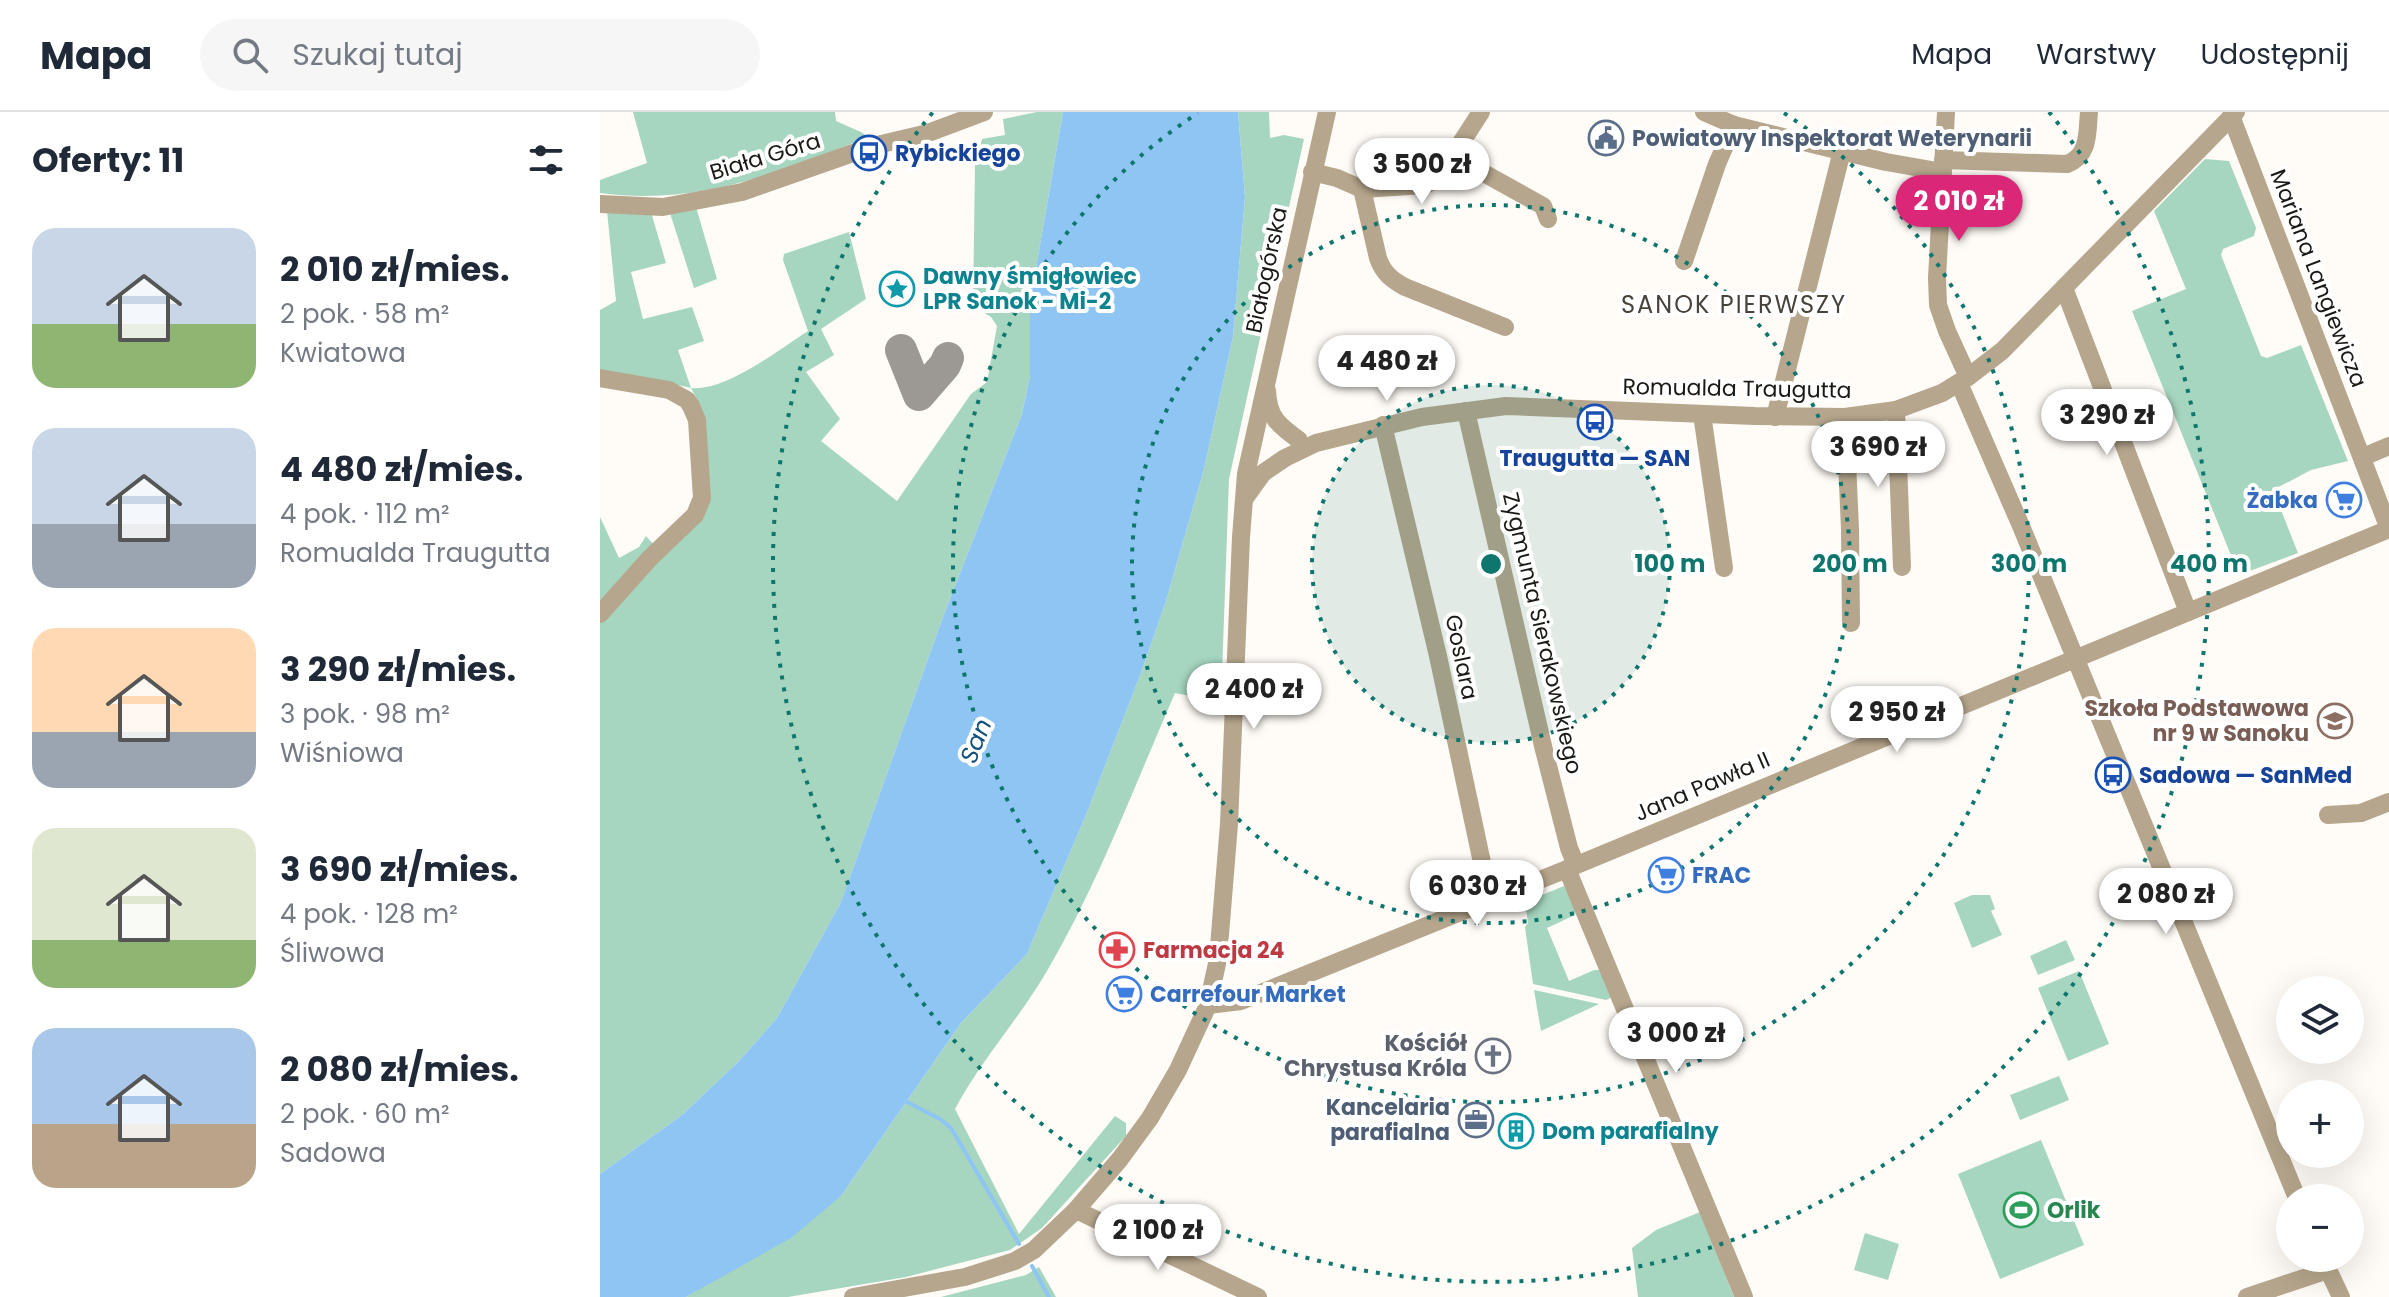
<!DOCTYPE html>
<html lang="pl">
<head>
<meta charset="utf-8">
<style>
	:root { --surface:#fff; --page:#f6f6f7; --text:#1f2937; --muted:#747a83; --line:#e0e1e3; --accent:#db2777 }
	body { margin:0; font-family:Poppins,sans-serif; background:var(--page); color:var(--text); height:100vh; display:flex; flex-direction:column; font-size:30px; white-space:nowrap }
	* { box-sizing:border-box; margin:0 }
	p { font-size:26px; color:var(--muted) }
	.icon { flex:none; width:44px; height:44px; fill:none; stroke:currentColor; stroke-width:2; stroke-linecap:round; stroke-linejoin:round }
	.map { position:relative; flex:1; overflow:hidden }
	.panel { display:flex; flex-direction:column; background:var(--surface); width:600px }
	.panel>* { flex:none }
	.controls { position:absolute; left:1676px; top:864px; display:grid; gap:16px }
	.controls a { display:grid; place-items:center; width:88px; height:88px; border-radius:50%; background:var(--surface); box-shadow:0 8px 32px #0002; font-size:40px }
	.price { position:absolute; translate:-50% -68px; padding:0 18px; border-radius:28px; background:#fff; color:#222; font-size:26px; line-height:52px; filter:drop-shadow(0 2px 4px #0008) }
	.price::after { content:''; position:absolute; left:50%; top:48px; width:24px; height:18px; margin-left:-12px; background:inherit; clip-path:polygon(0 0,100% 0,50% 100%) }
	.price.current { background:var(--accent); color:#fff }
	ul { padding:0; list-style:none }
	li { display:flex; align-items:center; gap:24px; height:200px; padding:0 32px }
	li span { display:grid; place-items:center; flex:none; width:224px; height:160px; border-radius:24px; color:#555 }
	li>.icon { margin-inline-start:auto }
	span .icon { width:96px; height:96px; fill:#fffc; stroke-width:1 }
	li b { font-size:34px }
	h2 { display:flex; justify-content:space-between; align-items:center; height:96px; padding:0 32px; font-size:34px }
	header { display:flex; align-items:center; gap:48px; box-sizing:border-box; height:112px; padding:0 40px; background:var(--surface); border-bottom:2px solid var(--line) }
	header strong { font-size:38px }
	nav { display:flex; gap:44px; margin-inline-start:auto; font-size:28px }
	.search { width:560px; height:72px; background:var(--page); display:flex; align-items:center; gap:20px; box-sizing:border-box; padding:0 28px; border-radius:44px; color:var(--muted); font-size:30px }
	main { display:flex; flex:1; min-height:0 }
	.map>svg:first-child { display:block }
</style>
</head>
<body>
<header>
<strong>Mapa</strong>
<div class="search"><svg class="icon" aria-label="search" viewBox="0 0 24 24"><circle cx="10" cy="10" r="6"/><path d="M15 15l6 6"/></svg>Szukaj tutaj</div>
<nav><a>Mapa</a><a>Warstwy</a><a>Udostępnij</a></nav>
</header>
<main>
<section class="panel">
<h2>Oferty: 11<svg class="icon" aria-label="filters" viewBox="0 0 24 24"><path d="M4 7h16M4 17h16"/><circle cx="9" cy="7" r="2"/><circle cx="15" cy="17" r="2"/></svg></h2>
<ul>
<li><span style="background:linear-gradient(#c9d6e8 60%,#8fb573 0)"><svg class="icon" aria-label="home" viewBox="0 0 24 24"><path d="M3 11l9-7 9 7M6 9v11h12V9"/></svg></span><div><b>2 010 zł/mies.</b><p>2 pok. · 58 m²</p><p>Kwiatowa</p></div></li>
<li><span style="background:linear-gradient(#c9d6e8 60%,#9aa5b1 0)"><svg class="icon" aria-label="home" viewBox="0 0 24 24"><path d="M3 11l9-7 9 7M6 9v11h12V9"/></svg></span><div><b>4 480 zł/mies.</b><p>4 pok. · 112 m²</p><p>Romualda Traugutta</p></div></li>
<li><span style="background:linear-gradient(#ffd9b3 65%,#9aa5b1 0)"><svg class="icon" aria-label="home" viewBox="0 0 24 24"><path d="M3 11l9-7 9 7M6 9v11h12V9"/></svg></span><div><b>3 290 zł/mies.</b><p>3 pok. · 98 m²</p><p>Wiśniowa</p></div></li>
<li><span style="background:linear-gradient(#dfe7d0 70%,#8fb573 0)"><svg class="icon" aria-label="home" viewBox="0 0 24 24"><path d="M3 11l9-7 9 7M6 9v11h12V9"/></svg></span><div><b>3 690 zł/mies.</b><p>4 pok. · 128 m²</p><p>Śliwowa</p></div></li>
<li><span style="background:linear-gradient(#a9c7e8 60%,#b9a48a 0)"><svg class="icon" aria-label="home" viewBox="0 0 24 24"><path d="M3 11l9-7 9 7M6 9v11h12V9"/></svg></span><div><b>2 080 zł/mies.</b><p>2 pok. · 60 m²</p><p>Sadowa</p></div></li>
</ul>
</section>
<div class="map">
<svg width="1789" height="1185" viewBox="0 0 1789 1185">
	<rect width="100%" height="100%" fill="#fffbf6"/>
	<g fill="#a6d6bf">
		<path d="M33,0H235L236,9L263,21L266,26C177,61 99,94 0,81V68L47,51Z"/>
		<path d="M437,0H463L430,191V264L422,302L343,505L241,790L177,906L139,949L82,1003L0,1062V510L100,406L98,289L91,276L56,268L0,261V198L16,189L7,99L51,100L66,151L31,160L43,207L92,195L104,229L78,238L91,276C125,280 180,237 208,219L183,148L184,142L249,120L266,187L221,217L234,243L206,260L240,307L221,329L297,389L371,282L387,270L397,214L391,205L373,194L375,53L382,27L405,23L403,7Z"/>
		<path d="M638,0H669L670,26L684,23L704,27L629,367L621,590L575,581C534,675 498,772 447,859C419,907 381,948 355,997L419,1122L515,1004L526,1011V1024L442,1116L410,1138L306,1165L188,1185H86L130,1159L241,1084L361,911L427,842L488,698L541,561L566,489L604,357L633,225L645,85Z"/>
		<polygon points="1605,47 1629,49 1656,116 1654,124 1623,137 1621,143 1661,244 1667,246 1701,233 1748,349 1711,358 1673,378 1698,441 1639,463 1532,199 1586,177 1554,99"/>
		<polygon points="96,95 117,167 94,176 69,98"/>
		<polygon points="0,405 19,446 39,435 46,424 54,433 0,494"/>
		<polygon points="964,774 976,796 975,803 947,816 969,869 994,858 1000,858 1015,884 1006,888 933,872 925,815 928,811 925,790"/>
		<polygon points="1372,783 1390,783 1395,797 1391,799 1402,823 1372,836 1354,791"/>
		<polygon points="1466,828 1475,848 1438,863 1430,844"/>
		<polygon points="1479,859 1509,932 1468,949 1438,876"/>
		<polygon points="934,878 999,892 941,919"/>
		<polygon points="1459,964 1469,988 1420,1008 1410,983"/>
		<polygon points="1441,1028 1484,1133 1400,1167 1358,1062"/>
		<polygon points="1100,1100 1134,1185 1038,1185 1032,1136 1056,1118"/>
		<polygon points="1265,1121 1299,1132 1288,1168 1254,1158"/>
		<polygon points="439,1155 456,1185 341,1185 426,1163"/>
	</g>
	<polygon fill="#8ec5f3" points="463,0 638,0 645,85 633,225 604,357 566,489 541,561 488,698 427,842 361,911 241,1084 191,1126 86,1185 0,1185 0,1062 82,1003 139,949 177,906 241,790 343,505 422,302 430,264 430,191"/>
	<g fill="none" stroke-linecap="round" stroke-linejoin="round">
		<g stroke="#8ec5f3" stroke-width="4">
			<polyline points="303,988 340,1007 351,1016 419,1132"/>
			<polyline points="432,1154 449,1185"/>
		</g>
		<polyline stroke="#9c9894" stroke-width="32" points="301,238 319,283 345,253 348,246"/>
		<g stroke="#b6a68d" stroke-width="18">
			<polyline points="1104,0 1134,13 1286,50 1343,60"/>
			<polyline points="1346,0 1337,166 1338,193 1347,219 1368,265"/>
			<polyline points="1631,4 1789,417"/>
			<polyline points="853,44 943,94 948,107"/>
			<path d="M1343,48L1467,52C1490,43 1487,20 1489,0"/>
			<polyline points="712,60 737,66 762,77 825,73 835,67 844,57 881,0"/>
			<path d="M762,77L778,146C783,161 792,168 805,175L905,215"/>
			<polyline points="0,92 63,95 142,80 273,34 328,21 384,0"/>
			<polyline points="1084,149 1117,52 1134,13"/>
			<polyline points="1464,176 1588,500"/>
			<polyline points="0,266 69,278 87,288 91,294 97,308 102,386 95,403 50,446 0,502"/>
			<polyline points="1359,271 1421,414 1697,1086"/>
			<path d="M667,278C668,305 678,313 699,328"/>
			<polyline points="1296,298 1302,455"/>
			<polyline points="866,299 943,634 969,736 976,753"/>
			<polyline points="1102,302 1124,456"/>
			<polyline points="1175,305 1242,39"/>
			<polyline points="1245,305 1250,417 1251,511"/>
			<polyline points="783,313 838,544 890,788"/>
			<polyline points="1763,345 1789,334"/>
			<polyline points="645,386 663,361 685,346 716,331 822,305 906,294 1155,304 1245,305 1296,298 1342,281 1368,265 1402,239 1636,0"/>
			<polyline points="1728,703 1761,701 1789,690"/>
			<polyline points="967,757 1144,1185"/>
			<polyline points="608,893 641,889 967,757 1789,417"/>
			<polyline points="476,1098 658,1185"/>
			<polyline points="1724,1149 1741,1185"/>
			<polyline points="253,1185 365,1165 415,1149 434,1138 476,1098 520,1047 550,1006 578,958 608,893 618,847 629,712 641,425 646,362 727,0"/>
			<polyline points="1647,1185 1728,1158"/>
		</g>
	</g>
	<circle cx="891" cy="452" r="179" fill="#0f766e" fill-opacity=".12"/>
	<g fill="none" stroke="#0f766e" stroke-width="4" stroke-dasharray="4 8">
		<circle cx="891" cy="452" r="179"/>
		<circle cx="891" cy="452" r="359"/>
		<path d="M1184 1A538 538 0 1 1 598 1"/>
		<path d="M1449 0A718 718 0 1 1 333 0"/>
	</g>
	<defs>
		<g id="civic-ring" transform="scale(1.8)"><circle r="9.5" fill="#fff" stroke="#5c6f8a" stroke-width="1.5"/><path d="M-.6-6.5H3V-4.5H.6V-3L4-1V1h2V6H-6V1h2V-1L-.6-3ZM-1.2 2.5V6h2.4V2.5Z" fill="#5c6f8a"/></g>
		<g id="bus-ring" transform="scale(1.8)"><circle r="9.5" fill="#fff" stroke="#1a4fb4" stroke-width="1.5"/><path d="M-5-6H5V4H4V6H2V4H-2V6H-4V4H-5ZM-3.5-4V0h7V-4ZM-3.5 1.2v1.5H-2V1.2ZM2 1.2v1.5H3.5V1.2Z" fill="#1a4fb4"/></g>
		<g id="sight-ring" transform="scale(1.8)"><circle r="9.5" fill="#fff" stroke="#0f9aa8" stroke-width="1.5"/><path d="M0-6L1.8-2.2L6-1.7L2.9 1.2L3.7 5.4L0 3.3L-3.7 5.4L-2.9 1.2L-6-1.7L-1.8-2.2Z" fill="#0f9aa8"/></g>
		<g id="supermarket-ring" transform="scale(1.8)"><circle r="9.5" fill="#fff" stroke="#3f7fe0" stroke-width="1.5"/><path d="M-6-5.5h2.5l.6 2H6L4.5 2H-2.5L-4.4-4H-6ZM-1.5 3.2a1.3 1.3 0 1 0 .1 0ZM3 3.2a1.3 1.3 0 1 0 .1 0Z" fill="#3f7fe0"/></g>
		<g id="school-ring" transform="scale(1.8)"><circle r="9.5" fill="#fff" stroke="#8d6e63" stroke-width="1.5"/><path d="M0-5L7-2L0 1L-7-2ZM-4 1L0 2.5L4 1V4Q0 6-4 4Z" fill="#8d6e63"/></g>
		<g id="pharmacy-ring" transform="scale(1.8)"><circle r="9.5" fill="#fff" stroke="#e0444e" stroke-width="1.5"/><path d="M-2-6h4v4h4v4h-4v4h-4v-4h-4v-4h4Z" fill="#e0444e"/></g>
		<g id="church-ring" transform="scale(1.8)"><circle r="9.5" fill="#fff" stroke="#6b7280" stroke-width="1.5"/><path d="M-1.2-6h2.4v3.5h3.3v2.4h-3.3V6h-2.4V-.1h-3.3v-2.4h3.3Z" fill="#6b7280"/></g>
		<g id="office-ring" transform="scale(1.8)"><circle r="9.5" fill="#fff" stroke="#5c6f8a" stroke-width="1.5"/><path d="M-6-3h4V-5.5h4V-3h4V5H-6ZM-1-4.5V-3h2v-1.5ZM-6 0V1H6V0Z" fill="#5c6f8a"/></g>
		<g id="building-ring" transform="scale(1.8)"><circle r="9.5" fill="#fff" stroke="#0f9aa8" stroke-width="1.5"/><path d="M-4-6H4V6H1V3H-1V6H-4ZM-2.5-4.3h1.7v1.8h-1.7ZM.8-4.3h1.7v1.8H.8ZM-2.5-1h1.7V.8h-1.7ZM.8-1h1.7V.8H.8Z" fill="#0f9aa8"/></g>
		<g id="stadium-ring" transform="scale(1.8)"><circle r="9.5" fill="#fff" stroke="#2e9e5b" stroke-width="1.5"/><path d="M0-5a6.5 5 0 1 0 0 10a6.5 5 0 1 0 0-10ZM-3.5-1.8h7v3.6h-7Z" fill="#2e9e5b"/></g>
	</defs>
	<g fill-rule="evenodd">
		<use href="#civic-ring" x="1006" y="26"/>
		<use href="#bus-ring" x="269" y="41"/>
		<use href="#sight-ring" x="297" y="177"/>
		<use href="#bus-ring" x="995" y="310"/>
		<use href="#supermarket-ring" x="1744" y="388"/>
		<use href="#school-ring" x="1735" y="609"/>
		<use href="#bus-ring" x="1513" y="663"/>
		<use href="#supermarket-ring" x="1066" y="763"/>
		<use href="#pharmacy-ring" x="517" y="838"/>
		<use href="#supermarket-ring" x="524" y="882"/>
		<use href="#church-ring" x="893" y="944"/>
		<use href="#office-ring" x="876" y="1008"/>
		<use href="#building-ring" x="916" y="1019"/>
		<use href="#stadium-ring" x="1421" y="1098"/>
	</g>
	<g text-anchor="middle" stroke-width="8" stroke-linejoin="round" paint-order="stroke">
		<g font-size="22" font-weight="bold" fill="#4e5e75" stroke="#fff" text-anchor="start">
			<text x="1032" y="34">Powiatowy Inspektorat Weterynarii</text>
			<text x="850" y="1003" text-anchor="end">Kancelaria<tspan x="850" dy="25">parafialna</tspan></text>
		</g>
		<g font-size="22" font-weight="bold" fill="#164399" stroke="#fff" text-anchor="start">
			<text x="295" y="49">Rybickiego</text>
			<text x="995" y="354" text-anchor="middle">Traugutta — SAN</text>
			<text x="1539" y="671">Sadowa — SanMed</text>
		</g>
		<g font-size="22" fill="#1b1916" stroke="#fff">
			<text transform="translate(165 44) rotate(-17)" y="8">Biała Góra</text>
			<text transform="translate(666 158) rotate(-78)" y="8">Białogórska</text>
			<text transform="translate(1719 166) rotate(69)" y="8">Mariana Langiewicza</text>
			<text transform="translate(1137 276) rotate(1)" y="8">Romualda Traugutta</text>
			<text transform="translate(943 521) rotate(77)" y="8">Zygmunta Sierakowskiego</text>
			<text transform="translate(862 545) rotate(78)" y="8">Goslara</text>
			<text transform="translate(1102 674) rotate(-23)" y="8">Jana Pawła II</text>
		</g>
		<g font-size="22" font-weight="bold" fill="#0d838f" stroke="#fff" text-anchor="start">
			<text x="323" y="172">Dawny śmigłowiec<tspan x="323" dy="25">LPR Sanok - Mi-2</tspan></text>
			<text x="942" y="1027">Dom parafialny</text>
		</g>
		<g font-size="22" font-weight="bold" fill="#366cbe" stroke="#fff" text-anchor="start">
			<text x="1718" y="396" text-anchor="end">Żabka</text>
			<text x="1092" y="771">FRAC</text>
			<text x="550" y="890">Carrefour Market</text>
		</g>
		<g font-size="22" font-weight="bold" fill="#785e54" stroke="#fff" text-anchor="end">
			<text x="1709" y="604">Szkoła Podstawowa<tspan x="1709" dy="25">nr 9 w Sanoku</tspan></text>
		</g>
		<g font-size="22" font-weight="bold" fill="#be3a42" stroke="#fff" text-anchor="start">
			<text x="543" y="846">Farmacja 24</text>
		</g>
		<g font-size="22" font-weight="bold" fill="#5b616d" stroke="#fff" text-anchor="end">
			<text x="867" y="939">Kościół<tspan x="867" dy="25">Chrystusa Króla</tspan></text>
		</g>
		<g font-size="22" font-weight="bold" fill="#27864d" stroke="#fff" text-anchor="start">
			<text x="1447" y="1106">Orlik</text>
		</g>
		<g font-size="24" letter-spacing="2" fill="#47423b" stroke="#fff">
			<text x="1134" y="201">SANOK PIERWSZY</text>
		</g>
		<g font-size="24" font-style="italic" fill="#11507b" stroke="#fff">
			<text transform="translate(376 629) rotate(-68)" y="8">San</text>
		</g>
	</g>
	<circle cx="891" cy="452" r="12" fill="#0f766e" stroke="#fff" stroke-width="4"/>
	<g font-size="24" text-anchor="middle" font-weight="bold" fill="#0f766e" stroke="#fff" stroke-width="8" stroke-linejoin="round" paint-order="stroke">
		<text x="1070" y="460">100 m</text>
		<text x="1250" y="460">200 m</text>
		<text x="1429" y="460">300 m</text>
		<text x="1609" y="460">400 m</text>
	</g>
</svg>
<div class="controls">
<a><svg class="icon" aria-label="layers" viewBox="0 0 24 24"><path d="M12 4l9 5-9 5-9-5zM3 14l9 5 9-5"/></svg></a>
<a>+</a>
<a>−</a>
</div>
<b class="price" style="left:822px;top:94px">3 500 zł</b>
<b class="price current" style="left:1359px;top:131px">2 010 zł</b>
<b class="price" style="left:787px;top:291px">4 480 zł</b>
<b class="price" style="left:1507px;top:345px">3 290 zł</b>
<b class="price" style="left:1278px;top:377px">3 690 zł</b>
<b class="price" style="left:654px;top:619px">2 400 zł</b>
<b class="price" style="left:1297px;top:642px">2 950 zł</b>
<b class="price" style="left:877px;top:816px">6 030 zł</b>
<b class="price" style="left:1566px;top:824px">2 080 zł</b>
<b class="price" style="left:1076px;top:963px">3 000 zł</b>
<b class="price" style="left:558px;top:1160px">2 100 zł</b>
</div>
</main>
</body>
</html>
